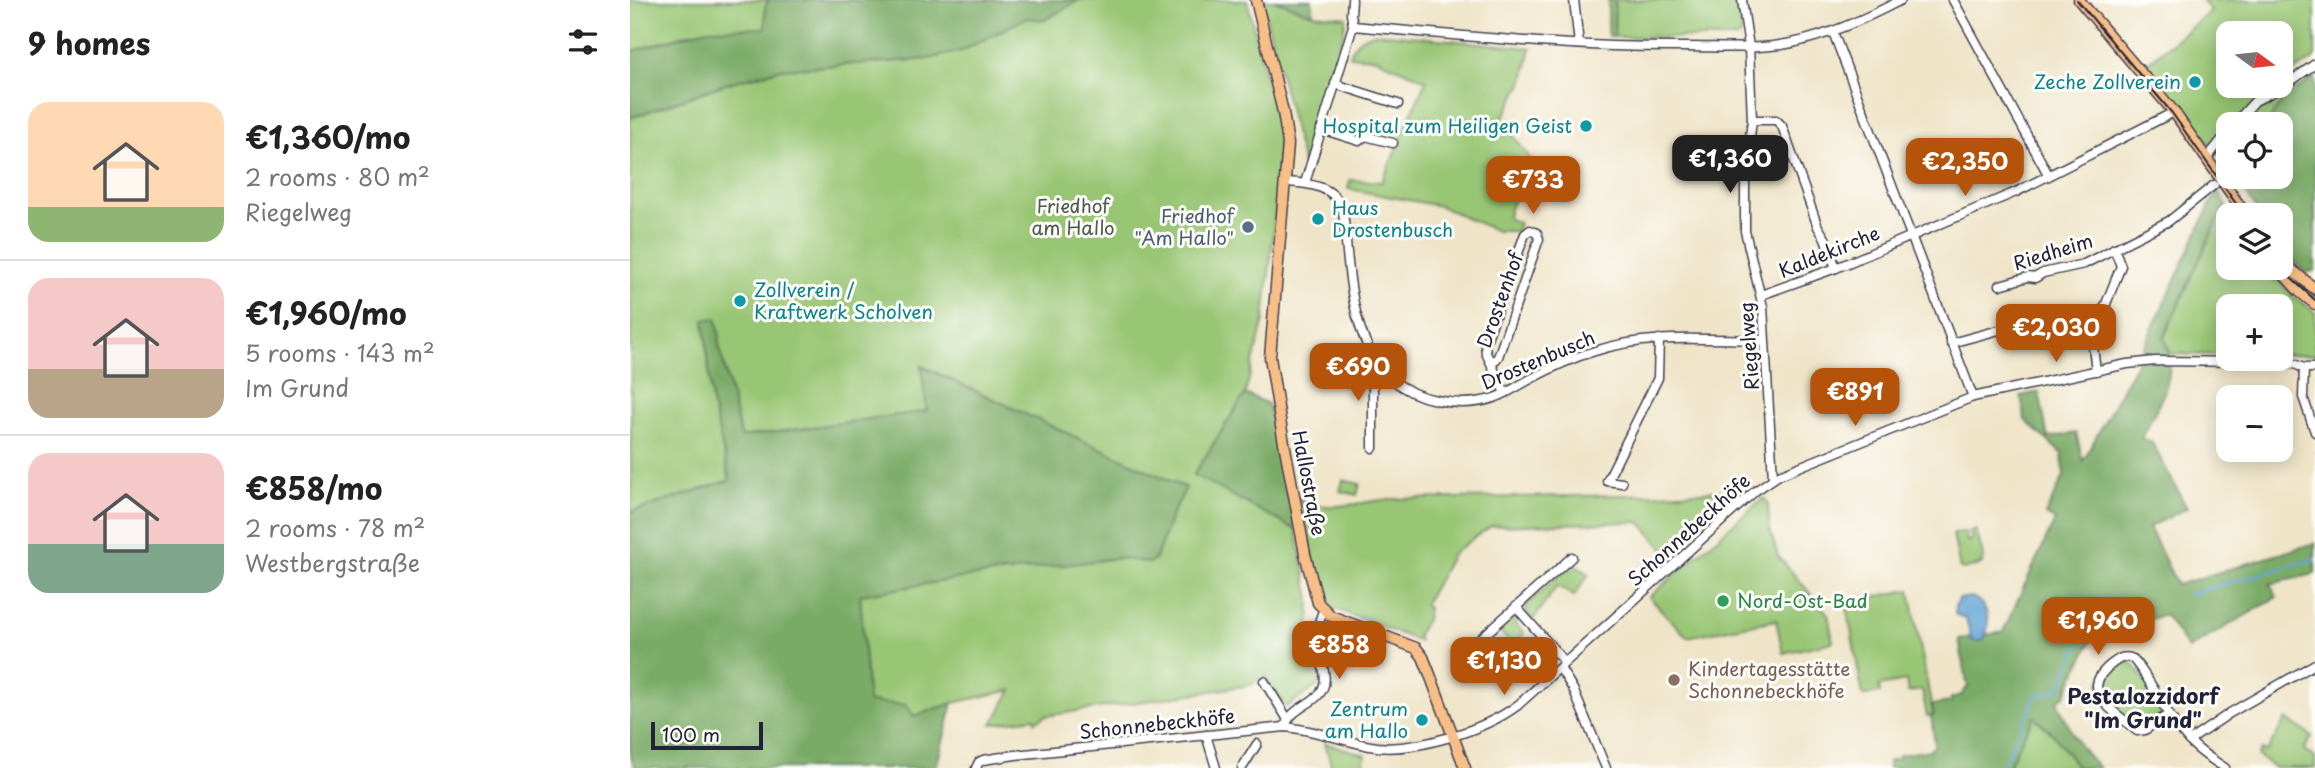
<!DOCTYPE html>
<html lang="en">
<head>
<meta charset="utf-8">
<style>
	:root { --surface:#fff; --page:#f2f2f2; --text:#222; --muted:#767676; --line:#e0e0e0; --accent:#b45309 }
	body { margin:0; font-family:"Playpen Sans",sans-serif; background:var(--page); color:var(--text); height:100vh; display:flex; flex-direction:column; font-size:26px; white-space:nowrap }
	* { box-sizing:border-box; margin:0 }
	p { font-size:23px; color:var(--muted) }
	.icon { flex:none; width:38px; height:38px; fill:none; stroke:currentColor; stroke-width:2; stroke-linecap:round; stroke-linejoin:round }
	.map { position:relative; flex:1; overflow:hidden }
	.details { display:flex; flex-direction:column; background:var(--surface); width:630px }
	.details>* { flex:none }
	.needle { width:46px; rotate:105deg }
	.tools { position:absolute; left:1586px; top:21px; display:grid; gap:14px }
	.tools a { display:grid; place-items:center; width:77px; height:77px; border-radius:14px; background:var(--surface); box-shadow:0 4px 18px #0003; font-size:35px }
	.scale { position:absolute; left:21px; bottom:18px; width:112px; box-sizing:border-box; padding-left:7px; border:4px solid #22223b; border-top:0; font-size:19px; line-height:24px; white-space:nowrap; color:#22223b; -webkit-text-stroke:5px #fdfcf7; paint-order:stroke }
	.price { position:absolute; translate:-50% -60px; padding:0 16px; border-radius:14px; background:var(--accent); color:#fff; font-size:23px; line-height:46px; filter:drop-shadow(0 2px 4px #0008) }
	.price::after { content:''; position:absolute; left:50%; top:42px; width:21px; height:16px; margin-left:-10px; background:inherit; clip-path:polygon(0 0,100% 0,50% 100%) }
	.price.current { background:#222; color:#fff }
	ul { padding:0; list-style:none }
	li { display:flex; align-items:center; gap:21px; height:175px; padding:0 28px }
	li+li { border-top:2px solid var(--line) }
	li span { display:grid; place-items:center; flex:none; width:196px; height:140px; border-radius:21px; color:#555 }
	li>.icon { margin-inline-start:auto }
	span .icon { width:84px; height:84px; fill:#fffc; stroke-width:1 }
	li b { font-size:30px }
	h2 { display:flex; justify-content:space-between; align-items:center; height:84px; padding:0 28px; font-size:30px }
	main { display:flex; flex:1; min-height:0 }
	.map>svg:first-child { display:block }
</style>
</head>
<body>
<main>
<section class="details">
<h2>9 homes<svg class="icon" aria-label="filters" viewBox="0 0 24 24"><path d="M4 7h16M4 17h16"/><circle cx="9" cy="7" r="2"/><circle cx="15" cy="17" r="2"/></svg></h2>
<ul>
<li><span style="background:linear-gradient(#ffd9b3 75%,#8fb573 0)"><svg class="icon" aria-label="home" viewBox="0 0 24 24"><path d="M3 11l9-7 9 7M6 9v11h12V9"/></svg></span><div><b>€1,360/mo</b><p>2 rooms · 80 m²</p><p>Riegelweg</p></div></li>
<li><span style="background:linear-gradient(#f6c9c9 65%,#b9a48a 0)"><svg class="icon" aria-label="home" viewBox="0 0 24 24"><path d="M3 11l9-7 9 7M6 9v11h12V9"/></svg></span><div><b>€1,960/mo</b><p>5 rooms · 143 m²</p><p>Im Grund</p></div></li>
<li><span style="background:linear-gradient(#f6c9c9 65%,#7fa58c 0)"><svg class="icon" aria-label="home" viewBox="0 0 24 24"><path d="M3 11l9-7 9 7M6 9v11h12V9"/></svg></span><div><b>€858/mo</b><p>2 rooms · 78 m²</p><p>Westbergstraße</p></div></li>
</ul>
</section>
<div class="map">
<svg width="1685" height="768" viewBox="0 0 1685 768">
	<rect width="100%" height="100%" fill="#fdfcf7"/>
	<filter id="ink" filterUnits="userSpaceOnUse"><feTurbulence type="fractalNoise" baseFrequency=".0143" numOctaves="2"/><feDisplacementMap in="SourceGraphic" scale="14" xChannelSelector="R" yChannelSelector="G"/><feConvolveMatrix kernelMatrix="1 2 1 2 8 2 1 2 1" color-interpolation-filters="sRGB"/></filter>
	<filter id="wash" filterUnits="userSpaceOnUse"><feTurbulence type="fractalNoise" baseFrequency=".00686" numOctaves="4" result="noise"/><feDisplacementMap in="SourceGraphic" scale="28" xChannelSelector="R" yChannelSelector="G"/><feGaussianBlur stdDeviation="1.57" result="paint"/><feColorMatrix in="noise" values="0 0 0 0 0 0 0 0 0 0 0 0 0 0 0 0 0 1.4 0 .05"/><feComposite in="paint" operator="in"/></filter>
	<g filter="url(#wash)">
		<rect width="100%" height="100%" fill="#efe4c8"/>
		<g fill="#99c674" stroke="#5e7458" stroke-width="2" fill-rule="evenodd">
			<polygon points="0,0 138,0 135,8 136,28 60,33 0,52"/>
			<polygon points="449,0 617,0 649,132 647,199 634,320 615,394 564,474 666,530 680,599 679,633 691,678 687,686 656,707 635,676 620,685 415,716 405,722 405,718 362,724 382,690 323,703 284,716 276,705 238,702 230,595 344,576 488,558 525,560 541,516 556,488 292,366 297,411 111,437 88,340 90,336 74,320 82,403 100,481 1,512 0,118 98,83 152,69 299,59 334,50 396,17 415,20"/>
			<polygon points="632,0 644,0 683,14 716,17 714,32 673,165"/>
			<polygon points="985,0 1107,0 1112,33 1108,38 984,37"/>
			<path d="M1572,0H1685V58L1654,78L1657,95L1636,124H1598V167L1517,63L1581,11ZM1598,33H1650V86H1598Z"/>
			<path d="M746,33L901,48L894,80L872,120L905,165L885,168L889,182L878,216L879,219L889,223L886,231H867L810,206L718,189L720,180L752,182L796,80L745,58L720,56C723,42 732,35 746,33Z"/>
			<polygon points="1595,210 1599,215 1598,268 1635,268 1645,281 1647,280 1664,297 1685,312 1685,355 1650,355 1650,306 1598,306 1598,355 1541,354 1534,337 1590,215"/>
			<polygon points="713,480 730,484 727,495 710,491"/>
			<path d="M1116,489L1080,517L1077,515L1072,520L1074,522L1041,557L1010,522L861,526L823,553L794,605L798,608L796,620L787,635L789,641L703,608L696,602L680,547L669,497C695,516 733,500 763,499C880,496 998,498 1116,489Z"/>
			<polygon points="1133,498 1138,503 1139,527 1148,556 1198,614 1203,642 1153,653 1146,620 1057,637 1019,597"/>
			<polygon points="1346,530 1354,559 1352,560 1353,564 1334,570 1330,569 1323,534 1335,532 1337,541 1342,540 1340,531"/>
			<polygon points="942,563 959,574 944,596 927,586 903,620 895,610 896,605"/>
			<polygon points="1280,590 1303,715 1297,716 1292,690 1278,692 1276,681 1249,686 1250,693 1233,696 1216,602"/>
			<polygon points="881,619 894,633 884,647 868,630"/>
			<polygon points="1491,661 1498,661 1504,665 1534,708 1534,713 1518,726 1504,725 1469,690 1471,679"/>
			<polygon points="1404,716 1422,733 1448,768 1377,768"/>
			<polygon points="1656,719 1682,736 1674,750 1685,758 1685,768 1645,768 1628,756 1631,750 1637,751"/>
			<polygon points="695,743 736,755 732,768 702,768"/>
		</g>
		<g fill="#7aab66" stroke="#4e6650" stroke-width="2">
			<polygon points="138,0 449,0 414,20 396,18 334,50 299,59 152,69 98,83 0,118 0,52 77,29 135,28 135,8"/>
			<polygon points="644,0 682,0 683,14"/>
			<polygon points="978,0 985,0 984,37 978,37"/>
			<polygon points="1685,77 1685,270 1676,273 1650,246 1650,215 1630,215 1609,182 1611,177 1650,177 1650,124 1636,124 1657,95"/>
			<path d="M1587,190L1597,206L1590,215L1534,337C1550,378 1529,402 1511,438L1522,443L1557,508L1519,527L1547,585L1685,543V574L1640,584L1647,597L1558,649L1535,615L1465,633L1435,695L1427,701C1438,726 1449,749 1469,768H1448L1422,733L1404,717L1377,768H1259L1258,761L1269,758L1268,755L1300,750L1305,745L1301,716L1304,715L1302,705L1321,702V698L1332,695L1334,690L1338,688L1329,639L1373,632L1425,520L1415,515L1434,476L1432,454L1395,420L1391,396L1409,392L1418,438L1446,433L1453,461L1505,366Z"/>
			<polygon points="86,318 90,337 88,340 111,437 297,411 291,366 556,488 541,516 525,560 519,563 488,558 344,576 230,595 238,702 276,705 284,716 323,703 306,768 5,768 0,754 0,506 2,512 100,480 82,403 74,320"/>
			<polygon points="615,394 638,404 666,530 564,475"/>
		</g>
		<path fill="#64a4d7" stroke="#436389" stroke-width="2" d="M1342,597C1360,605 1361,626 1353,641H1342L1336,619L1325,614V606L1329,599Z"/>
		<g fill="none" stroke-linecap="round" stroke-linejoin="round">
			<g stroke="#64a4d7" stroke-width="2.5">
				<polyline points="1558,594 1685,559"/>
				<polyline points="1374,762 1406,696 1428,690 1459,624 1466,619 1486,615"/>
			</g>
		</g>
	</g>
	<g filter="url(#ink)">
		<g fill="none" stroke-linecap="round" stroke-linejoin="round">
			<g stroke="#413f50" stroke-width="11">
				<g id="minor">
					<polyline points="944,0 949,44"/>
					<polyline points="1112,0 1119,47 1122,120 1115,179 1115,231 1133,307 1143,478"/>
					<polyline points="1323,0 1419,176"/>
					<path d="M723,26C834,36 945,48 1056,47C1091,47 1128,50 1162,43C1200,35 1237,18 1271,0"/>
					<polyline points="1203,32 1343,397"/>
					<polyline points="705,84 768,104"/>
					<polyline points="1122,120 1146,120 1152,126 1188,227 1195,238 1206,268"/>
					<polyline points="1604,124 1625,101 1654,86 1685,64"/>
					<polyline points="691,129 729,141 735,136 763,143"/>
					<polyline points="1577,158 1598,132"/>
					<path d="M655,182C679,183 706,186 713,211C721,281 718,383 806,400C825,404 846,404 864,398C876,394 886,387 897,381C919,369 941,358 965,351C1019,333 1078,340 1134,340"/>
					<polyline points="675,183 723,26 721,14 722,0"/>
					<polyline points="1370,285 1398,277 1405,278 1413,273 1454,264 1539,221 1584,185"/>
					<polyline points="1131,295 1206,268 1386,192 1544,112"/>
					<polyline points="1321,343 1410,319 1431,328"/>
					<polyline points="862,364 868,357 909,239 907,233 900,230 895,234 855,344 856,353 875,393"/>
					<polyline points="1674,368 1673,397 1685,432"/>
					<polyline points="1466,371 1462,339 1491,266 1484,248"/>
					<polyline points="743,448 743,382 750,368"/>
					<polyline points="992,483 977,481 1028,378 1029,339"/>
					<polyline points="886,607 935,662"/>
					<polyline points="832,655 942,557"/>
					<polyline points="930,668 943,689 976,768"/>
					<polyline points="634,681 657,718"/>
					<path d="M1539,714L1515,730L1507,731C1484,710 1445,691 1483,663C1490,658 1495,655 1503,659C1527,687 1539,725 1568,749C1576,756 1586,762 1595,768"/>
					<path d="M655,727C661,706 686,705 693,688C699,674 688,657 686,644C685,632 689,622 693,611"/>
					<polyline points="576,735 586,768"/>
					<polyline points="1559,741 1600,713 1685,664"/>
					<path d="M346,768L349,762L353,760L385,755L655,727C686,730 710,740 740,746C781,754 855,730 888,705L1125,491L1149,475L1343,397L1497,364L1525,361L1623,362L1664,364L1674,368H1685"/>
					<polyline points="612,768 627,744"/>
				</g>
			</g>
			<g stroke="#413f50" stroke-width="13">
				<g id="major">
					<polyline points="626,0 653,112 658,144 640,357 652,432 675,554 688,603 701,616 786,648 793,657 799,672 835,768"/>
					<polyline points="1449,0 1544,112 1616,215"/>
					<polyline points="1650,260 1685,289"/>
					<polyline points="1648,268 1669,291 1685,304"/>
				</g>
			</g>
			<use href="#minor" stroke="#fff" stroke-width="8"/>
			<use href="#major" stroke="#f7be88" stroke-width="10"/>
			<g stroke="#22223b" stroke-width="2">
				<polyline points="1447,0 1542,113 1614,215"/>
				<polyline points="1650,268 1685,300"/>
			</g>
		</g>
	</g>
	<g fill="#0f9aa8" stroke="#fdfcf7" stroke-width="2.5">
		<circle cx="1565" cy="82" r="7"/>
		<circle cx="956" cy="126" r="7"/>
		<circle cx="688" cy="219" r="7"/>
		<circle cx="110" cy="301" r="7"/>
		<circle cx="792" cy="720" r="7"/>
	</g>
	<circle fill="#5c6f8a" stroke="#fdfcf7" stroke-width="2.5" cx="618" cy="227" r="7"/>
	<circle fill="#2e9e5b" stroke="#fdfcf7" stroke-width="2.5" cx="1093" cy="601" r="7"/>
	<circle fill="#8d6e63" stroke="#fdfcf7" stroke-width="2.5" cx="1044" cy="680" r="7"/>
	<g text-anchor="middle" stroke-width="6" stroke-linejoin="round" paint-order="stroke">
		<g font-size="19" fill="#0d838f" stroke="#fdfcf7" text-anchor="end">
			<text x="1551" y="89">Zeche Zollverein</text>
			<text x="942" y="133">Hospital zum Heiligen Geist</text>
			<text x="702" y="215" text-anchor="start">Haus<tspan x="702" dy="22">Drostenbusch</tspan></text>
			<text x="124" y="297" text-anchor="start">Zollverein /<tspan x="124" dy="22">Kraftwerk Scholven</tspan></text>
			<text x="778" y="716">Zentrum<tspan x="778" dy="22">am Hallo</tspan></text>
		</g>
		<g font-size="19" fill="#4c5b4f" stroke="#fdfcf7">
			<text x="443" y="213">Friedhof<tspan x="443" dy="22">am Hallo</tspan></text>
		</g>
		<g font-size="19" fill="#4e5e75" stroke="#fdfcf7" text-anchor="end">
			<text x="604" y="223">Friedhof<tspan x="604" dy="22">"Am Hallo"</tspan></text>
		</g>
		<g font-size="19" fill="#22223b" stroke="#fdfcf7">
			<text transform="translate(1199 252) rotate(-22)" y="7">Kaldekirche</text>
			<text transform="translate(1423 252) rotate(-17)" y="7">Riedheim</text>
			<text transform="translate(870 300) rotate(-70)" y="7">Drostenhof</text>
			<text transform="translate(1119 346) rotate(-94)" y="7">Riegelweg</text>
			<text transform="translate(908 360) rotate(-23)" y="7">Drostenbusch</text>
			<text transform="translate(679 483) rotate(79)" y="7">Hallostraße</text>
			<text transform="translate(1059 530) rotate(-42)" y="7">Schonnebeckhöfe</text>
			<text transform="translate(527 724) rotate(-6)" y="7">Schonnebeckhöfe</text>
		</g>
		<g font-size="19" fill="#27864d" stroke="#fdfcf7" text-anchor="start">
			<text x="1107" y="608">Nord-Ost-Bad</text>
		</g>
		<g font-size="19" fill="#785e54" stroke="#fdfcf7" text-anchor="start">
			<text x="1058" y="676">Kindertagesstätte<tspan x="1058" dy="22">Schonnebeckhöfe</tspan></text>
		</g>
		<g font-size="21" font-weight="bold" fill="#22223b" stroke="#fdfcf7">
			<text x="1513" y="704">Pestalozzidorf<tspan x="1513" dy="24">"Im Grund"</tspan></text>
		</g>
	</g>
</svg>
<div class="tools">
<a><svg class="needle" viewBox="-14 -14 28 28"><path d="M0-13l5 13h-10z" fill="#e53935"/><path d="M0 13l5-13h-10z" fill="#767676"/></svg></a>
<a><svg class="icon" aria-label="locate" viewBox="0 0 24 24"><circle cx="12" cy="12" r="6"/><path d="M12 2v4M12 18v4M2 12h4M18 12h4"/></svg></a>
<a><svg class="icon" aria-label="layers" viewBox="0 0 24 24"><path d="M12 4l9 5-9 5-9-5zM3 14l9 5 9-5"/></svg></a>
<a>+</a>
<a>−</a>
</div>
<div class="scale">100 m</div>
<b class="price current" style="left:1100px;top:195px">€1,360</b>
<b class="price" style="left:1335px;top:198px">€2,350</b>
<b class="price" style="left:903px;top:216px">€733</b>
<b class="price" style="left:1426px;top:364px">€2,030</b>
<b class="price" style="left:728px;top:403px">€690</b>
<b class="price" style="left:1225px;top:428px">€891</b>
<b class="price" style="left:1468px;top:657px">€1,960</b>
<b class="price" style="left:709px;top:681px">€858</b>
<b class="price" style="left:874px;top:697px">€1,130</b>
</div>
</main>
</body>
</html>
